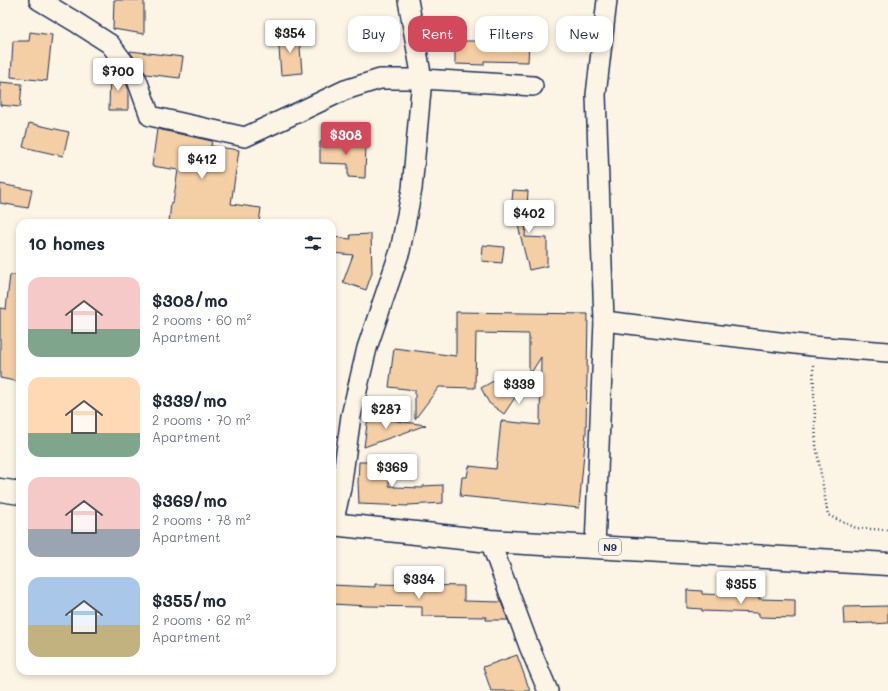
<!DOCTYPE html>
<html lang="en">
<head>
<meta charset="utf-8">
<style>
	:root { --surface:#fff; --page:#f6f6f7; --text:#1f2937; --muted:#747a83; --accent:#d1495b }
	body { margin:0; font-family:Mali,sans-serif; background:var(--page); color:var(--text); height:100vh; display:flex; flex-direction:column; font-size:15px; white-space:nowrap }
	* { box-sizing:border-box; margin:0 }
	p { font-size:13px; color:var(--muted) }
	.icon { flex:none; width:22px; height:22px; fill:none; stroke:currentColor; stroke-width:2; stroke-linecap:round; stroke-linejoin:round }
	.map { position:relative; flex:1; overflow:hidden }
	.side { position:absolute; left:16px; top:219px; width:320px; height:456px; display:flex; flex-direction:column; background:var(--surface); border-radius:12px; box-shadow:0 2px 6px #0003 }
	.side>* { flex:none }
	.guide { position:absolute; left:348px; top:16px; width:380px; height:36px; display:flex; gap:8px }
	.price { position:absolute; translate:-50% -34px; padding:0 9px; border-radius:4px; background:#fff; color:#222; font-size:13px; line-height:26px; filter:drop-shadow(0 1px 2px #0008) }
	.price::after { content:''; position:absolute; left:50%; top:24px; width:12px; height:9px; margin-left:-6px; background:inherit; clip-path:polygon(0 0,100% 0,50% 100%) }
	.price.current { background:var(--accent); color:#fff }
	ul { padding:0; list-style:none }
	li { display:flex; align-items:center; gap:12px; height:100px; padding:0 12px }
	li span { display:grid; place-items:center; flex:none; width:112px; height:80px; border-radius:12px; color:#555 }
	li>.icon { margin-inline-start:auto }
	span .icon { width:48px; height:48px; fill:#fffc; stroke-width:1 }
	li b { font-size:17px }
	h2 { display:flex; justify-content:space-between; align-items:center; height:48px; padding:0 12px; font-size:17px }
	.pill { padding:0 14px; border-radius:12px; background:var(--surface); box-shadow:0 2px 6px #0003; font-size:14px; line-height:36px }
	.pill.current { background:var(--accent); color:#fff }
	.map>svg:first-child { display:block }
</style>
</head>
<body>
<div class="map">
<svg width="888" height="691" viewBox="0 0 888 691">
	<rect width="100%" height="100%" fill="#fcf5e5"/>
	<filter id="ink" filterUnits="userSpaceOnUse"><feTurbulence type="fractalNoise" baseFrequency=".025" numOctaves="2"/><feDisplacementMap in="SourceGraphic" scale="8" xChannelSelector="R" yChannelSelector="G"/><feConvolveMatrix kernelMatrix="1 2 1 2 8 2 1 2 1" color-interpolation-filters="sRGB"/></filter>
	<g filter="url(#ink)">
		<g fill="#f4cea4" stroke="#1b2f5e">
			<polygon points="114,0 144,0 144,34 113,29"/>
			<polygon points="30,32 52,35 47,81 11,77 13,41 29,41"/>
			<polygon points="299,34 302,73 281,75 278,35"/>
			<polygon points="455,41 504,41 529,42 528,62 484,61 484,65 455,64"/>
			<polygon points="130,51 183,57 180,78 146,74 130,52"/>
			<polygon points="110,68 115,69 127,85 128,88 128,110 109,110"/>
			<polygon points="0,82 22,84 20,107 0,105"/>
			<polygon points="29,123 69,132 63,156 23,147"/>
			<polygon points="157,129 212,141 211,146 239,150 231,204 261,208 259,223 169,223 171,202 173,203 178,170 152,166"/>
			<polygon points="320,142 366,143 365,178 348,177 348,164 320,163"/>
			<polygon points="0,184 32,190 28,208 0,203"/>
			<polygon points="513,190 528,191 525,237 547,238 547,266 529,270 512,201"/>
			<polygon points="371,234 372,273 366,290 343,282 353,255 332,253 332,237 351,239 350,235"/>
			<polygon points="483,245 504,247 502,263 482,261"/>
			<polygon points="10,275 20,275 20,382 0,378 0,308 6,309"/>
			<polygon points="456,312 588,314 586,432 579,508 460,496 462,477 467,477 469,466 496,469 501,421 540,425 541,357 529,376 529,334 476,333 475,388 439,387 415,419 415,390 389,387 394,348 456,356"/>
			<polygon points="497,379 505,380 520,390 504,414 489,403 481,388"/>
			<polygon points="368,417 426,425 364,447"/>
			<polygon points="359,462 390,462 389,486 394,486 394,487 423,488 423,486 443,485 443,503 408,505 408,506 359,504 358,482"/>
			<polygon points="375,584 464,586 464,601 501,602 508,620 486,620 486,617 422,616 422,607 367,606 332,604 332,585 375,587"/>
			<polygon points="687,590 702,591 702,594 759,596 759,599 795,600 795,618 759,617 759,613 702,611 702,609 687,608"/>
			<polygon points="888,606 888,623 873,624 873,623 844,624 843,607"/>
			<polygon points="517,655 530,691 491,691 483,667"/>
		</g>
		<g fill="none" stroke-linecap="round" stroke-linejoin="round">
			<g stroke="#1b2f5e" stroke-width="22">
				<g id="street">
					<polyline points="39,0 74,21 110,44 137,80 150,116 245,137 301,111 345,90 380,79 422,79 490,83 533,86"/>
					<polyline points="604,321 812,346 888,352"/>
					<polyline points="333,524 341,488 351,416 367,348 400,251 412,189 422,79 408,0"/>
					<polyline points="490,541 529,646 548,691"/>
					<polyline points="595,547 604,321 596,95 607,0"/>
				</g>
			</g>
			<g stroke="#1b2f5e" stroke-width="25">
				<g id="highway">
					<polyline points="0,490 20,493"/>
					<polyline points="332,524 490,541 888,564"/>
				</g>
			</g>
			<polyline stroke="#1b2f5e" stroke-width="2.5" stroke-dasharray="1 3" stroke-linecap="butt" points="813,365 816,445 828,515 856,528 888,530"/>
			<use href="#street" stroke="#fcf5e5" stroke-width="19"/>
			<use href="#highway" stroke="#fcf5e5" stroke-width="22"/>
		</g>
	</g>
	<g text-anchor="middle" stroke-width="4" stroke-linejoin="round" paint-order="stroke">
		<rect fill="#fcf5e5" stroke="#5e6a86" stroke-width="1" x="599" y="539" width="22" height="16" rx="3"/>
		<g font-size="10" font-weight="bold" fill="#1b2f5e">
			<text x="610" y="551">N9</text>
		</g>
	</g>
</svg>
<b class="price" style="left:290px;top:54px">$354</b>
<b class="price" style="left:118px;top:92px">$700</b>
<b class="price current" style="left:346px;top:156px">$308</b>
<b class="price" style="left:202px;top:180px">$412</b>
<b class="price" style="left:529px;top:234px">$402</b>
<b class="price" style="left:519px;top:405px">$339</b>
<b class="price" style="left:386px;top:430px">$287</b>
<b class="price" style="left:392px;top:488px">$369</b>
<b class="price" style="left:419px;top:600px">$334</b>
<b class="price" style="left:741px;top:605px">$355</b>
<div class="guide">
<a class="pill">Buy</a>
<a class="pill current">Rent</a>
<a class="pill">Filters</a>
<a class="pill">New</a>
</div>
<section class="side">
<h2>10 homes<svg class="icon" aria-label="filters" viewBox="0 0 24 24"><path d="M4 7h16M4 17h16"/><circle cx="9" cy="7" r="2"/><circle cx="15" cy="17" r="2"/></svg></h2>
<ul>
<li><span style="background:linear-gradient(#f6c9c9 65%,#7fa58c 0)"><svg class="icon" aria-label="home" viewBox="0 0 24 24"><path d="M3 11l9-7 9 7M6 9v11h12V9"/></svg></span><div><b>$308/mo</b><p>2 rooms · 60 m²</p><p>Apartment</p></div></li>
<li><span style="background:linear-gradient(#ffd9b3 70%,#7fa58c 0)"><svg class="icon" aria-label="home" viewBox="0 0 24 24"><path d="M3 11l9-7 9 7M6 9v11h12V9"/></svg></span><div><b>$339/mo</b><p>2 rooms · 70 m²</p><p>Apartment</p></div></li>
<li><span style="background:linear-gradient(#f6c9c9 65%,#9aa5b1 0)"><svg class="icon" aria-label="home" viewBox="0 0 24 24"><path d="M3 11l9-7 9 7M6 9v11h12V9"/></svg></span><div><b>$369/mo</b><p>2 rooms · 78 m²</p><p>Apartment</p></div></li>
<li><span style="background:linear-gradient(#a9c7e8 60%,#c2b280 0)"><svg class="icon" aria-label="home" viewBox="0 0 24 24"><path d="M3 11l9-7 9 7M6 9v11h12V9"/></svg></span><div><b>$355/mo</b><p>2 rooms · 62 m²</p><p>Apartment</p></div></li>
</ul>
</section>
</div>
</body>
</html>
